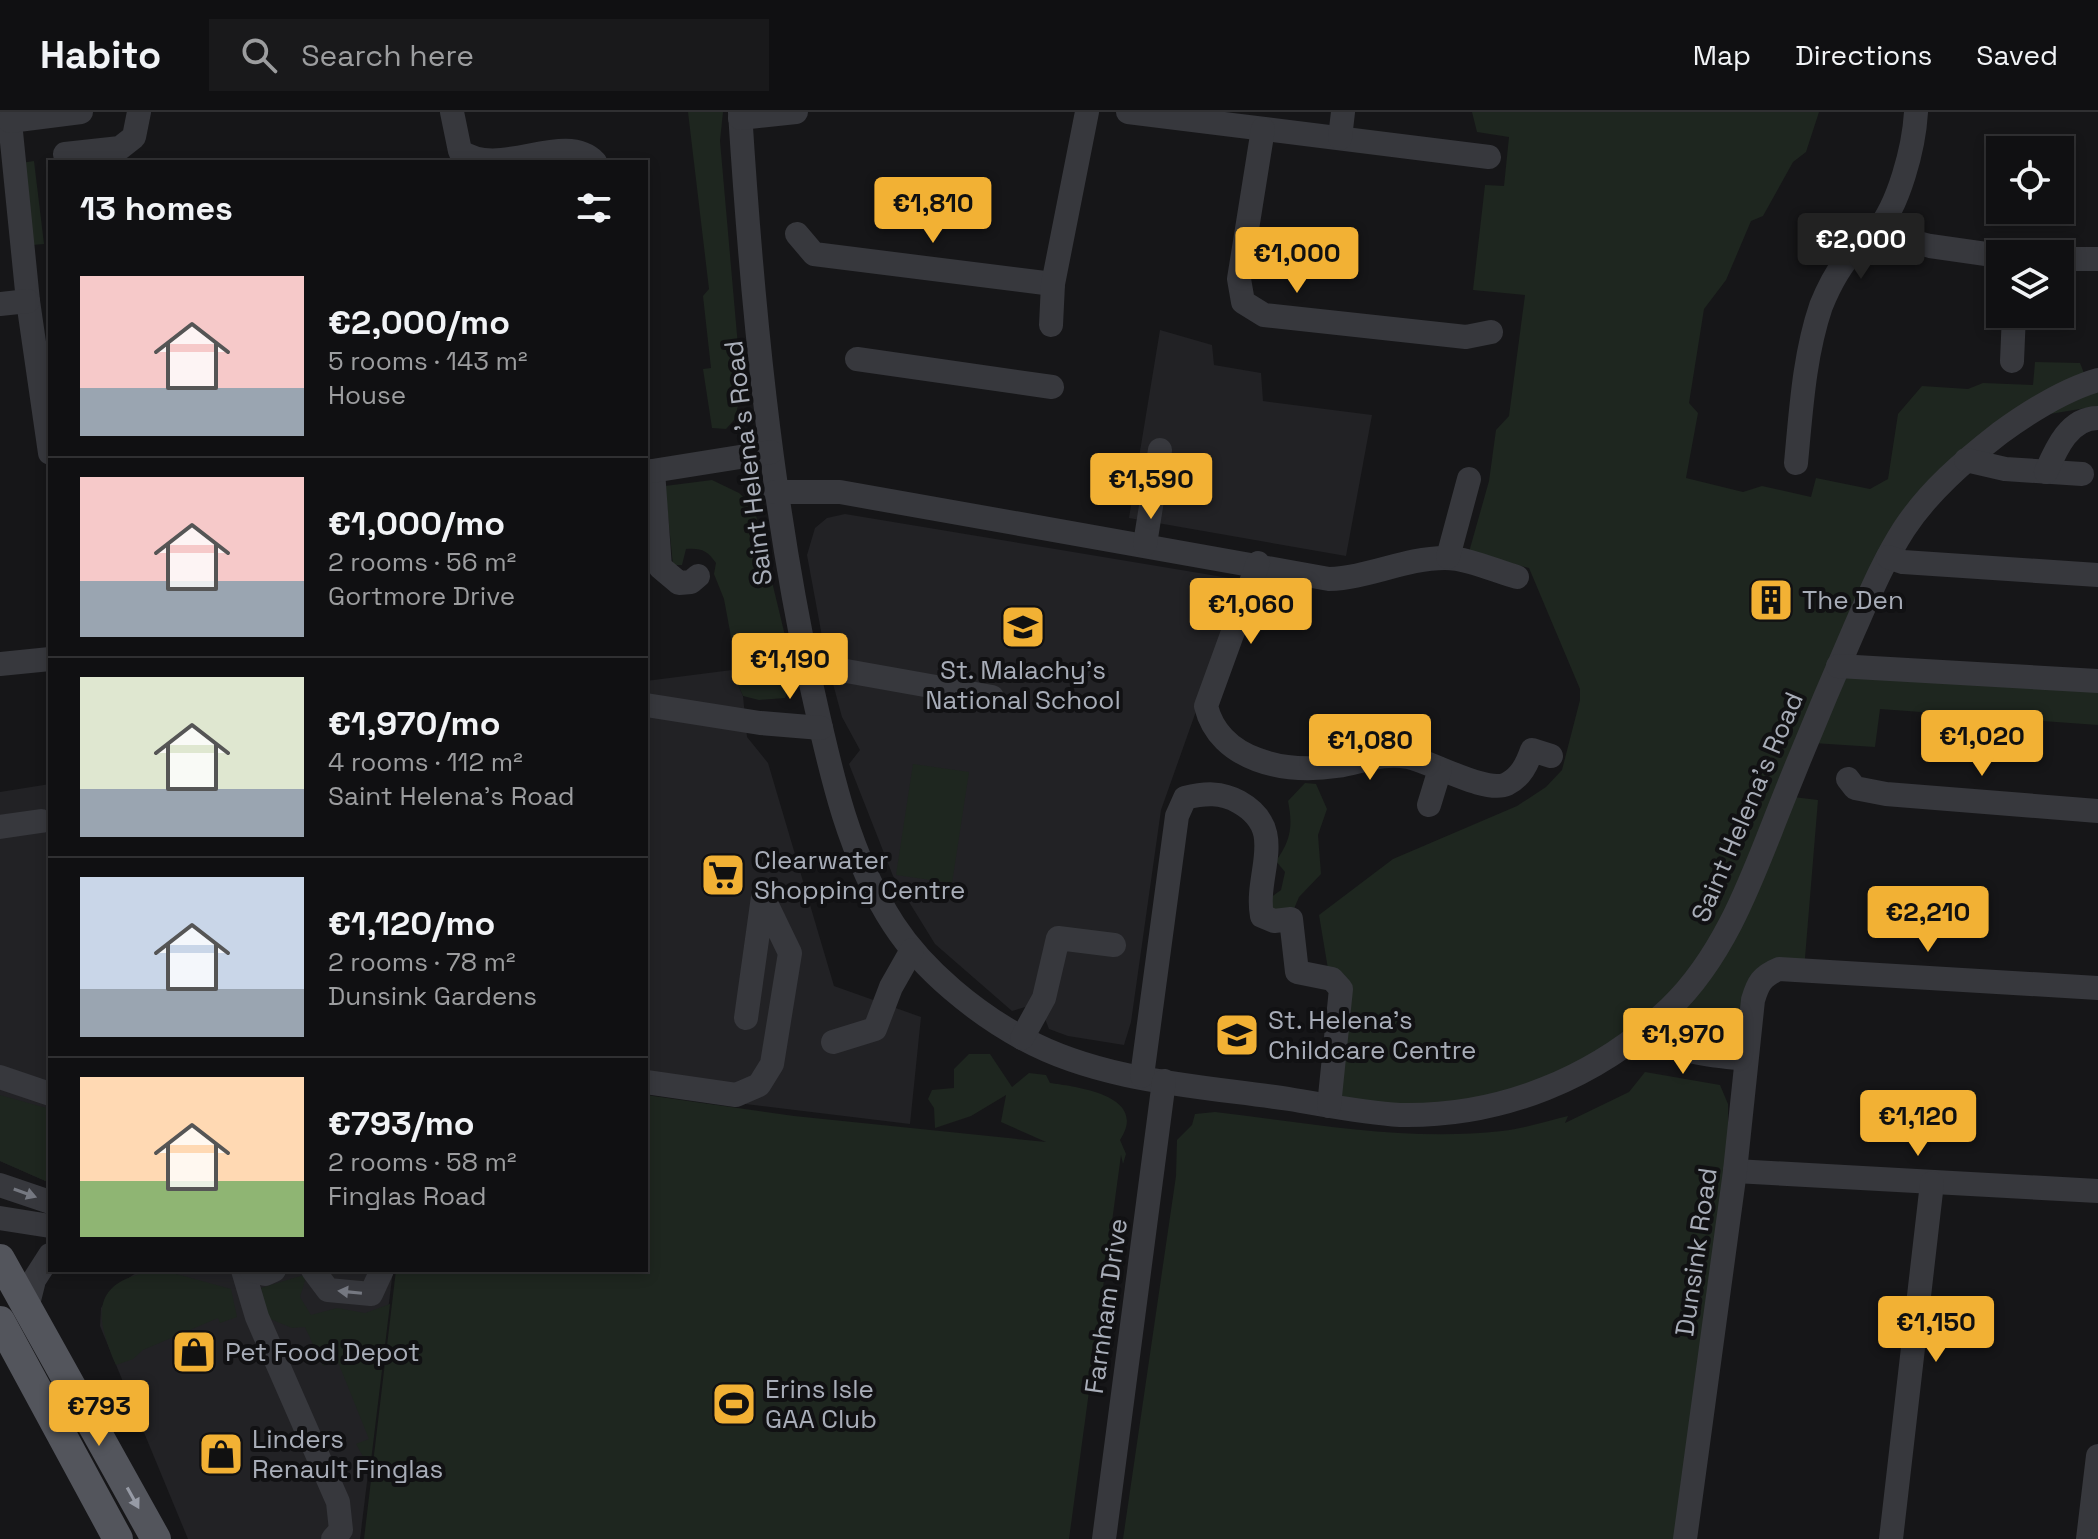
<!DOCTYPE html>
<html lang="en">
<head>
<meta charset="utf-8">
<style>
	:root { --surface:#101012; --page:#19191b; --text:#f1f3f6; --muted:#9c9d9f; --line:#303032; --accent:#f2b134 }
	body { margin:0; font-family:"Space Grotesk",sans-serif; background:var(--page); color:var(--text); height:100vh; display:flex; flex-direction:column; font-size:30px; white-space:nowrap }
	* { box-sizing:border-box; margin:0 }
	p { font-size:26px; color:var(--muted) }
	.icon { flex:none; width:44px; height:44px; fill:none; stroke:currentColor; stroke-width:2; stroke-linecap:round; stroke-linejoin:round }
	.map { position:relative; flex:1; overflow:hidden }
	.sheet { position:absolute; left:48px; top:48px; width:600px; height:1112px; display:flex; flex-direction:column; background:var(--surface); border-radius:0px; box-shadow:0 4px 12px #0003,0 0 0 2px var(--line) }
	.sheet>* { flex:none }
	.buttons { position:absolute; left:1986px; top:24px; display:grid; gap:16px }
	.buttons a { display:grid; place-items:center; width:88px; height:88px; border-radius:0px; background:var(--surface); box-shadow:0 4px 12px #0003,0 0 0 2px var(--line); font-size:40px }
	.price { position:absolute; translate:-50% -68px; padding:0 18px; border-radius:8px; background:var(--accent); color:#111; font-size:26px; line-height:52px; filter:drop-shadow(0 2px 4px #0008) }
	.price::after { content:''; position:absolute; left:50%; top:48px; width:24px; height:18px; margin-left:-12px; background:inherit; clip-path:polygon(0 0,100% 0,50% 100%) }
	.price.active { background:#222; color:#fff }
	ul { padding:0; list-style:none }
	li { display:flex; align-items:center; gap:24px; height:200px; padding:0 32px }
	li+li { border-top:2px solid var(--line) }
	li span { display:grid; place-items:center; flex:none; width:224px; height:160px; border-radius:0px; color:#555 }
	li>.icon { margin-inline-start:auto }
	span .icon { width:96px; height:96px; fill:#fffc; stroke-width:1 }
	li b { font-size:34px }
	h2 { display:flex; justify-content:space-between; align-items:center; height:96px; padding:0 32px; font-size:34px }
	header { display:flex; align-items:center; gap:48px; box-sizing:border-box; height:112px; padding:0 40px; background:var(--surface); border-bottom:2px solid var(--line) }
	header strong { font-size:38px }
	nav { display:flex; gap:44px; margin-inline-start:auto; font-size:28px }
	.search { width:560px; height:72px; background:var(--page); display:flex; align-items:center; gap:20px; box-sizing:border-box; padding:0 28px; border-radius:0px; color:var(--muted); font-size:30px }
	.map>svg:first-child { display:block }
</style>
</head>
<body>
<header>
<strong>Habito</strong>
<div class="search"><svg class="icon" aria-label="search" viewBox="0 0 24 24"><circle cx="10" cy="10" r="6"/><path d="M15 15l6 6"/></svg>Search here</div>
<nav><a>Map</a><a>Directions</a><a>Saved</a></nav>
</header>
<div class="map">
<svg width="2098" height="1427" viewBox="0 0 2098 1427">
	<rect width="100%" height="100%" fill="#161618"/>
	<g fill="#222225">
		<polygon points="1160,218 1212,233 1214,253 1261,261 1263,289 1372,303 1346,444 1129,406"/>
		<polygon points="845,402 1229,466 1233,475 1233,495 1161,698 1131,910 1124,933 1068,924 1049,917 1042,899 1032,893 1012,899 935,832 893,764 849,652 860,638 842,605 826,546 807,443 815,416 827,406"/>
		<polygon points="732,558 743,584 747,625 768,651 834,874 921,905 910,1012 646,980 646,569"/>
		<polygon points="50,672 50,1071 0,1049 0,680"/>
		<polygon points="140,1158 393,1158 360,1427 188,1427 100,1214 101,1196 113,1177"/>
	</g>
	<g fill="#1e261f">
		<polygon points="688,0 723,0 720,29 742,280 734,308 726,317 712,316 703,257 711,256 703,184 709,177"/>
		<polygon points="1472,0 1819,0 1806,40 1793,50 1763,104 1751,109 1726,168 1704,197 1689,291 1698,301 1686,366 1743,380 1762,374 1811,385 1816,366 1870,377 1888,367 1898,302 1922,274 1968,277 1983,271 2033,273 2035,250 2080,251 2088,271 2098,268 2098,294 2020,307 1904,416 1785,684 1818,688 1804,858 1766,862 1746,947 1656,924 1477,997 1331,992 1328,857 1319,803 1393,747 1517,694 1546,675 1562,658 1580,588 1580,577 1529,456 1469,440 1489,369 1496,318 1509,304 1525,183 1473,178 1485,73 1504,74 1509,25 1477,20"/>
		<polygon points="34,49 44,132 32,133 21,51"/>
		<path d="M712,368L739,381L754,395L794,561L785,586L759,588L743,584L732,558L737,557L724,487L714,462L716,451C707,438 701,436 686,437L682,453H673L665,374Z"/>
		<polygon points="1844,556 2098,572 2098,613 1880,597 1875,635 1813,631"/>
		<polygon points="913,652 969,660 952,771 896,763"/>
		<path d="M1305,671L1316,672L1327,697L1318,723L1321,762L1299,785L1293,799L1269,798L1270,786L1281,778L1285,760L1276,749C1291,728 1293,714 1288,689Z"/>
		<path d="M969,942H990L1012,975L1029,961L1046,963L1050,971C1079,975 1149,984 1120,1028L1126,1042L1123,1052L1121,1043L1069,1427H364L396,1158H646V983L794,1004L1046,1030L1001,1010L1006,983L971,1004L935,1016L934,996L928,987L932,978L954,976V957Z"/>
		<path d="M1645,960L1720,973L1728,992V1028L1675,1427H1123L1176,1064L1177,1028L1192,1013L1195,1002L1215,1000C1311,1011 1406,1030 1502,1019C1524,1017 1546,1009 1568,1004L1565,1011L1629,980Z"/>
		<polygon points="0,983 50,997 50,1071 0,1049"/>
		<path d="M150,1160H169L231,1177L237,1205L220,1211L218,1206L143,1238L133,1247L116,1253C97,1208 88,1171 150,1160Z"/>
		<polygon points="307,1162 300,1185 311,1203 337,1196 365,1201 390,1192 370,1357 356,1332 369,1327 338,1250 323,1254 305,1215 292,1216 268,1206 261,1176"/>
	</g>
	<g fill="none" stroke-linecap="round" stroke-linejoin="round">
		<g stroke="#37383d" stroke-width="24">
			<polyline points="9,0 28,189 50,341"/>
			<path d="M452,0L460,39C499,68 564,18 595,50"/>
			<path d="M740,0C752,190 770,381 810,567C829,652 846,739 894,813C924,859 976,901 1024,927C1103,970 1201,974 1289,987C1326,993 1363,1001 1400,1003C1501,1005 1597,966 1670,896C1721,847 1748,777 1773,713C1799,647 1826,582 1854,518C1869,484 1884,448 1904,417C1929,379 1964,349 2000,321C2029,300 2063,278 2098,268"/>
			<polyline points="1128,0 1489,45"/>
			<polyline points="740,6 796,0"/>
			<polyline points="10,9 81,0"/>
			<polyline points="1263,17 1239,167 1243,190 1264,203 1466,225 1491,220"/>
			<polyline points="1340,26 1343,0"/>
			<polyline points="65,42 120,36 134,25 139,0"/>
			<polyline points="1876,120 1930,134 2000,144"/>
			<polyline points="797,122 814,142 1053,172"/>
			<polyline points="2060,147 2098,147"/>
			<polyline points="0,192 28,189"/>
			<polyline points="1051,213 1053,172 1087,0"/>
			<polyline points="857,247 1052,275"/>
			<polyline points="2012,249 2014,202"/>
			<polyline points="1966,348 2005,357 2082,362"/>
			<path d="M1796,351C1801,299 1804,244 1821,194C1829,174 1841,152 1856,136C1862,130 1870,127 1875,121C1899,94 1914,35 1916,0"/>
			<polyline points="653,359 660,455 679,471 691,470 698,464"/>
			<polyline points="646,360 771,340"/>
			<path d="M2046,360C2056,337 2069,306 2098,306"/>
			<path d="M775,380H840L1329,467C1368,466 1405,446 1445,446C1468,446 1495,459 1517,465"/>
			<polyline points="1145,432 1160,338"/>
			<polyline points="1448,445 1469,367"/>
			<polyline points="1888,445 1903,450 2098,463"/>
			<path d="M1258,451L1206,594C1219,649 1286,662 1337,654C1362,650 1382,640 1408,645C1432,650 1486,682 1507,672C1521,665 1527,652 1532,638L1551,644"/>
			<polyline points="0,552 50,547"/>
			<polyline points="807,552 992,585"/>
			<polyline points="1838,554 2098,569"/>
			<polyline points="646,593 760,611 821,616"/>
			<polyline points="1848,667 1855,676 1886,682 2098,699"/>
			<polyline points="1429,693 1440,657"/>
			<polyline points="0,715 41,709"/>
			<path d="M1646,917C1676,942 1709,943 1746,947"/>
			<polyline points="1022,926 1044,886 1058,826 1114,833"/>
			<polyline points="833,930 875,917 891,875 912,838"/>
			<path d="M1142,964L1177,704L1185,686C1205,681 1221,680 1239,690C1289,718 1254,761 1262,804L1274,809L1291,807L1297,860L1332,867L1341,877L1329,994"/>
			<polyline points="0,965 50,982"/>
			<polyline points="646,970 736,983 759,973 772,952 790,841 763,785 746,906"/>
			<polyline points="1735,1059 2098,1079"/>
			<polyline points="0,1073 50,1090"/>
			<polyline points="0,1106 50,1114"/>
			<polyline points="243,1158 257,1205 338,1390 341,1418 333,1427"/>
			<polyline points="251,1158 265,1162 274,1158"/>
			<polyline points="313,1158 328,1178 371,1182 382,1158"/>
			<polyline points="27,1196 34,1168 50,1143"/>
			<polyline points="1104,1427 1164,969"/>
			<path d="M1685,1427L1735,1059L1753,888C1758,871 1762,864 1779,857L2098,876"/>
			<polyline points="1891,1427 1932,1071"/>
			<polyline points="2088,1427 2098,1344"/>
		</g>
		<g stroke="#53555c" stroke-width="30">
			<polyline points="0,1147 156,1427"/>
			<polyline points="0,1209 118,1427"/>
		</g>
	</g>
	<defs><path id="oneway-solid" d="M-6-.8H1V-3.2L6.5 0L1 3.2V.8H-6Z" transform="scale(2)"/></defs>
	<g fill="#757881">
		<use href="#oneway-solid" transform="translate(25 1081) rotate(20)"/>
		<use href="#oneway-solid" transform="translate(350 1180) rotate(-174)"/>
	</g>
	<use fill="#979ba6" href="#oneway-solid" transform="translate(133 1386) rotate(61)"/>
	<defs>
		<g id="building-square" transform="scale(2.3)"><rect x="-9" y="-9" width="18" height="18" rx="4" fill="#f2b134" stroke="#111113"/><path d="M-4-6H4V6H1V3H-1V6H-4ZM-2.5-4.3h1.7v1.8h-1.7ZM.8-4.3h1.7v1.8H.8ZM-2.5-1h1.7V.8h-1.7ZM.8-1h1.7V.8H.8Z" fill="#111"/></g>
		<g id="school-square" transform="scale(2.3)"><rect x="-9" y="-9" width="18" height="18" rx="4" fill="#f2b134" stroke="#111113"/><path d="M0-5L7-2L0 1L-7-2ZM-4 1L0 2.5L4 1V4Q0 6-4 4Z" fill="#111"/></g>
		<g id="supermarket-square" transform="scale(2.3)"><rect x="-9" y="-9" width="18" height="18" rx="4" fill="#f2b134" stroke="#111113"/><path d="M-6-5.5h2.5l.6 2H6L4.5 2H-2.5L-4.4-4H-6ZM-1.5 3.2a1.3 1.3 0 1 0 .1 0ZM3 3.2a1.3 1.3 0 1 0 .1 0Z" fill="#111"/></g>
		<g id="shop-square" transform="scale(2.3)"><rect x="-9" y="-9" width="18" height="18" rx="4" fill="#f2b134" stroke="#111113"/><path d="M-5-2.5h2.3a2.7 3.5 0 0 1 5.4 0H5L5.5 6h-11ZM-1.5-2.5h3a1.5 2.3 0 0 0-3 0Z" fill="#111"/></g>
		<g id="stadium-square" transform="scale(2.3)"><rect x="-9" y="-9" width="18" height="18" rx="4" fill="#f2b134" stroke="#111113"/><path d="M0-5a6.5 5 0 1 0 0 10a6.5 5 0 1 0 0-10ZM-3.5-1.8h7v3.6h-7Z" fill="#111"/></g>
	</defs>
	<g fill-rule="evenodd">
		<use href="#building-square" x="1771" y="488"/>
		<use href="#school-square" x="1023" y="515"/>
		<use href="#supermarket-square" x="723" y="763"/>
		<use href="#school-square" x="1237" y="923"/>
		<use href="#shop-square" x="194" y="1240"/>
		<use href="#stadium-square" x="734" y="1292"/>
		<use href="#shop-square" x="221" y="1342"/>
	</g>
	<g text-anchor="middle" stroke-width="8" stroke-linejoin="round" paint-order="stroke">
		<g font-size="26" fill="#a8adb8" stroke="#111113">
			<text transform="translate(748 351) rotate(-97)" y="9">Saint Helena's Road</text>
			<text transform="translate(1747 695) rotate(-67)" y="9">Saint Helena's Road</text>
			<text transform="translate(1696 1140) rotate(-82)" y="9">Dunsink Road</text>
			<text transform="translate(1106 1194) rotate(-82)" y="9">Farnham Drive</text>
		</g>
		<g font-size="26" fill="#a8adb8" stroke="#111113" text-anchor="start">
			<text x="1802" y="497">The Den</text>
			<text x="1023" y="567" text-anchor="middle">St. Malachy's<tspan x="1023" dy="30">National School</tspan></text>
			<text x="754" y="757">Clearwater<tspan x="754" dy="30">Shopping Centre</tspan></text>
			<text x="1268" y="917">St. Helena's<tspan x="1268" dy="30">Childcare Centre</tspan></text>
			<text x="225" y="1249">Pet Food Depot</text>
			<text x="765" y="1286">Erins Isle<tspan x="765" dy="30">GAA Club</tspan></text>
			<text x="252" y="1336">Linders<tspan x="252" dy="30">Renault Finglas</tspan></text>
		</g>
	</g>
</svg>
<div class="buttons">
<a><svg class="icon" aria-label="locate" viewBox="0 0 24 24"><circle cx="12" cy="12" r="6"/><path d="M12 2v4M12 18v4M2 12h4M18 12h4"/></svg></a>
<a><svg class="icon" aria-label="layers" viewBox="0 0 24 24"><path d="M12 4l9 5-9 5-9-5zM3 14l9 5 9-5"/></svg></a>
</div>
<b class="price" style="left:933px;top:133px">€1,810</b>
<b class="price active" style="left:1861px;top:169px">€2,000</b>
<b class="price" style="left:1297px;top:183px">€1,000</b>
<b class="price" style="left:1151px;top:409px">€1,590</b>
<b class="price" style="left:1251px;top:534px">€1,060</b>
<b class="price" style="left:790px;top:589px">€1,190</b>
<b class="price" style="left:1982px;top:666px">€1,020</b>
<b class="price" style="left:1370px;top:670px">€1,080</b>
<b class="price" style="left:1928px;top:842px">€2,210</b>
<b class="price" style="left:1683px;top:964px">€1,970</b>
<b class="price" style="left:1918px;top:1046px">€1,120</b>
<b class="price" style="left:1936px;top:1252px">€1,150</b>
<b class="price" style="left:99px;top:1336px">€793</b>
<section class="sheet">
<h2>13 homes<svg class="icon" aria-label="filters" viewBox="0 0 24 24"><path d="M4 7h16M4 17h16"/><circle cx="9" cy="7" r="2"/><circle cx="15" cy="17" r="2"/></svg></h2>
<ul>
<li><span style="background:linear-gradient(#f6c9c9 70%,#9aa5b1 0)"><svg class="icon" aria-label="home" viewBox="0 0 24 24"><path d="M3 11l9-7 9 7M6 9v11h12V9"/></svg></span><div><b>€2,000/mo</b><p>5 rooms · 143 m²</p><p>House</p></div></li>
<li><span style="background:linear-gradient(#f6c9c9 65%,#9aa5b1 0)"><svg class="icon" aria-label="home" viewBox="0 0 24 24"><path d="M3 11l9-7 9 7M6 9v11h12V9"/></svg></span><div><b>€1,000/mo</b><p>2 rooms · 56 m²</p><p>Gortmore Drive</p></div></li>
<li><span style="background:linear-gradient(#dfe7d0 70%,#9aa5b1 0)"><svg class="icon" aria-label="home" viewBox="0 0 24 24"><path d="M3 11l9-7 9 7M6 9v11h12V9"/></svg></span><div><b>€1,970/mo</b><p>4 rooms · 112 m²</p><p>Saint Helena's Road</p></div></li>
<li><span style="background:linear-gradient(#c9d6e8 70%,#9aa5b1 0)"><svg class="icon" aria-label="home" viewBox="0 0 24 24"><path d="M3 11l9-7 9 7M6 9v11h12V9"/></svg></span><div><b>€1,120/mo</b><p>2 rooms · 78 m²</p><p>Dunsink Gardens</p></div></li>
<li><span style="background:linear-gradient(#ffd9b3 65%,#8fb573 0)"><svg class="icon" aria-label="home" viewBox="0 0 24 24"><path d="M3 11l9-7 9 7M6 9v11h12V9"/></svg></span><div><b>€793/mo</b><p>2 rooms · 58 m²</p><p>Finglas Road</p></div></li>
</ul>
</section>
</div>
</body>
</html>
